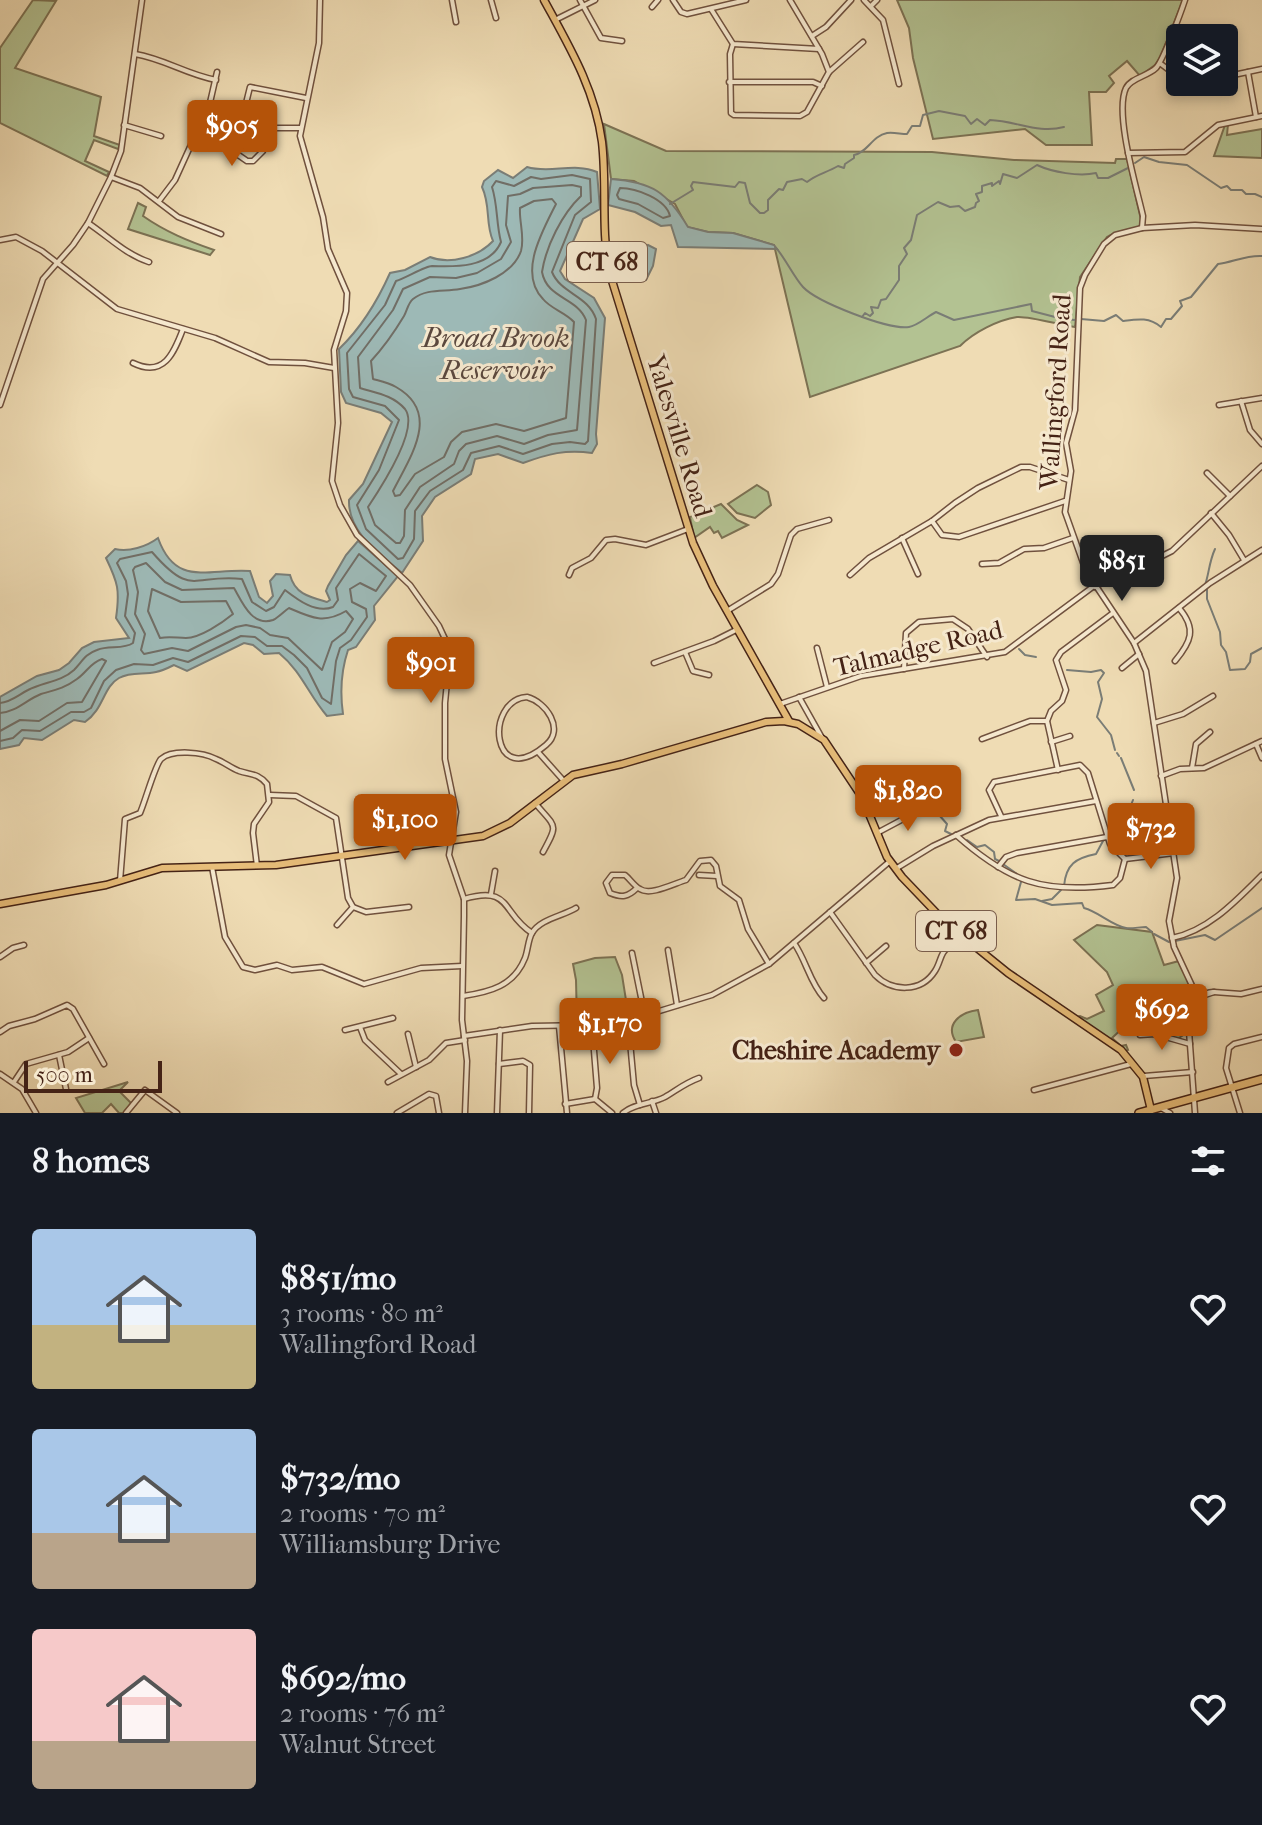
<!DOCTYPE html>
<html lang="en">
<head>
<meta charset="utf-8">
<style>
	:root { --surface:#171b24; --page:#20242c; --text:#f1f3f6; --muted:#9ea1a6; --accent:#b45309 }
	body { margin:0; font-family:"IM FELL French Canon",serif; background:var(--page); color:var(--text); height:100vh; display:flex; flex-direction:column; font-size:30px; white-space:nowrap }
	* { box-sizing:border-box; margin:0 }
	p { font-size:26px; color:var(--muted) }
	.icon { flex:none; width:44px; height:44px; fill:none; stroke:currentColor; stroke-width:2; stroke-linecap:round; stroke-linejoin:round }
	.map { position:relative; height:1113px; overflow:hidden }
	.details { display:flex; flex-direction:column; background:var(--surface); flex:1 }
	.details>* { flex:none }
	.buttons { position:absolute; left:1166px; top:24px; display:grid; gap:16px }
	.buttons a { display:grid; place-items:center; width:72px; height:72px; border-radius:8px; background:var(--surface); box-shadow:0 4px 12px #0003; font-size:40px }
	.scale { position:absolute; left:24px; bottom:20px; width:138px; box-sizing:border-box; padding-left:8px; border:4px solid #452316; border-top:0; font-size:22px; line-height:28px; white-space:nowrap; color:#452316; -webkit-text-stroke:6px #f5e8ce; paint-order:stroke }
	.price { position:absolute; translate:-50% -68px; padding:0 18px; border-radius:8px; background:var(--accent); color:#fff; font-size:26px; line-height:52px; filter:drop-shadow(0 2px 4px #0008) }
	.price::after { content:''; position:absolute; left:50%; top:48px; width:24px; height:18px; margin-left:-12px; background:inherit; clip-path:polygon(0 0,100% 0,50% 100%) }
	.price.on { background:#222; color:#fff }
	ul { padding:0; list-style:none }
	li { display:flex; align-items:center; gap:24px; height:200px; padding:0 32px }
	li span { display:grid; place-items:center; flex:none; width:224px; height:160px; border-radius:8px; color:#555 }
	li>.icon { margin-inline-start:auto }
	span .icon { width:96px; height:96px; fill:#fffc; stroke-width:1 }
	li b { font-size:34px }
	h2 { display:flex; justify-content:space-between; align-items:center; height:96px; padding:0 32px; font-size:34px }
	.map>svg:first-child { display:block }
</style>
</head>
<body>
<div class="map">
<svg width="1262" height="1113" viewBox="0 0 1262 1113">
	<rect width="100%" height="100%" fill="#efdcb4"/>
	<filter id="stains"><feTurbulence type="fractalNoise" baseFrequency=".0025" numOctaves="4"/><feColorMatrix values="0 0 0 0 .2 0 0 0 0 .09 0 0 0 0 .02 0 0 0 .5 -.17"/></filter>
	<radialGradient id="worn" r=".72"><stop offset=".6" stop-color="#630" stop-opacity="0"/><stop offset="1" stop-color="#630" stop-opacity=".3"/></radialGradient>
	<g fill="#b3c292" stroke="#7c7254" stroke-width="2">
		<polygon points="33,0 56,1 15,68 101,97 94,136 120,145 118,149 94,140 85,161 109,172 107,176 0,123 0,48"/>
		<polygon points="897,0 1183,0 1160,58 1155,65 1140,76 1127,61 1109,76 1114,83 1106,92 1089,92 1092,145 1046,145 1025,129 933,139 913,58 909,28"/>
		<path d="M604,124L666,151L932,152L1014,160L1115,163L1116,159H1127L1142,224C1133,234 1118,229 1107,237L1080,277L1075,327C1061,325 1029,316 1017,317C998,320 974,332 960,346L810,397L774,245L733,233L708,232L687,227L675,204L634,181L611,179Z"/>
		<polygon points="1228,124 1227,135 1262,129 1262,158 1214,156 1225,125"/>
		<path d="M138,203L146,207L143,216C166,232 188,241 214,250L210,255L128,229Z"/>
		<polygon points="757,485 768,492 771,505 755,518 737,513 728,504"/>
		<polygon points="721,504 737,520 748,525 722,538 718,531 714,533 710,527 694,538 690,517"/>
		<polygon points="1097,925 1152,932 1164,965 1179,961 1193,992 1186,1033 1175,1041 1150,1033 1143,1025 1129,1022 1112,1038 1121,1046 1126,1045 1128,1050 1125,1051 1076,1017 1080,1016 1087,1019 1104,1011 1096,995 1113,985 1107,972 1074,940"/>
		<polygon points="615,957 622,975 629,1019 577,1024 576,980 573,964 595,958"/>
		<path d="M978,1010L984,1037L956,1042C944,1024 961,1012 978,1010Z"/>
		<polygon points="128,1082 119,1091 132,1104 123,1113 119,1113 111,1104 102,1113 85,1113 76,1098"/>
	</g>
	<g fill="#9db9b6" stroke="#7a7d76" stroke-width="2">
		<path d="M527,167C550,174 574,162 597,172L600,209L583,219L560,271L565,279L594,298L605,318L596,434L597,444L592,453C566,449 548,454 523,463L498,454L475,459L471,474L435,497L422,516L423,541L402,573C380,554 348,533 349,500L363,484L392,422L381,413L346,403L341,392L339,349C362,327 377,302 390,273L405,270L430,257C450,265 478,257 493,241C485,223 491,206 482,187L484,181L498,170L513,178Z"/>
		<path d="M611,179C652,182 667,192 688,227L708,232L733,233L774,245L777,249L678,247L671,225L661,226L635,212L608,205Z"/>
		<polygon points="648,245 656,249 653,266 646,280 638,281 625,269 634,261 638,251"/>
		<path d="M158,538C176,588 208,568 250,571L259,597L267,603L273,596L270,581L276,574L290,575C295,594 309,597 327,602L330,600L326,591L328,586L346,555L358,541L398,576L374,606L375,620L356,647L348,650C341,671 340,693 343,714L327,716C308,694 302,672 279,653L264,654L253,645L244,643L187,671L174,665C168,668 162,671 156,672C144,675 131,671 119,678C103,687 104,709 85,722L74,720L42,740L24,738L19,745L0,749V697L37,676L59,670L69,663L82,648L94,642L129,638L116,618C120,590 118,583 106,558L115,549C129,552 146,547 158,538Z"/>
	</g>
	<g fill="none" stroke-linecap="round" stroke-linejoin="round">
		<g stroke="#716e66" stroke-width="2">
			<path d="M572,175L590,179L591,202L575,215L552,272C561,294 588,295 596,319L588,441L585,444L570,442L552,444L523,454L499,446L471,453L463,470L430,491L415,511L414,539L403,558L398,559L366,529L357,505L379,470L399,420L385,406L353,397L349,389L347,353L385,305L396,281C406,278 425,266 432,266C455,267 490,268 501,242C496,223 498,206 492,187L496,181L514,186L531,177L541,179Z"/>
			<path d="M572,185L581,187V196C562,214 546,246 542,272C547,299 577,297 586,320L577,430L548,435L524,444L497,436L466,444L459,451L454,464L420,487L405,510L404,536L400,543H396L375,525L368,507C380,489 420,429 405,409C393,395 376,393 360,388L358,357L393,310L403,289L430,277L456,278L477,273L501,259L511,242L506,225L508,196L520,194L533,188Z"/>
			<path d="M620,188C636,188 666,199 670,216L663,218L638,204L619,199L617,195Z"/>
			<path d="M552,199L556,204C542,232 518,273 543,299C551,309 565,312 574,322L566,418L524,431L496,424L462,432L451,442L444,457L415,474L400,495L395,496L393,491C410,457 442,413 396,387C389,383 380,381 373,379L371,361C383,348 395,331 404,316C407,311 408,303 413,299C427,288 444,292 460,289C482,286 513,274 521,251C525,237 519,222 520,208L534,201Z"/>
			<path d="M146,563L165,582L182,590L234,588C242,602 252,627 273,620C279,617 284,611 289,608C312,618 324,624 346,611L353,619L345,632L332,642L322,670L288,638L270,635L260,628L246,625L236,627L188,651L172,648L144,654L141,650L145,634L135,614L138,592L133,570L135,567Z"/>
			<path d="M152,589L181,602L226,601L233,614C222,623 200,638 186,638C177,638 170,636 160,638L148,611Z"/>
			<path d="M0,703C11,702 18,695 28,690C43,682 61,682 74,670C82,662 85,654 97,650C109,645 123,650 133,643L135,633L125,616L128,594L126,581L117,563L120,559L152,552C192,598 192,574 242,579L252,602L266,611L274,607L285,590C298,600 316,614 333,607L338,600L336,588L359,554L386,576L376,591L360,583L350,589L352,602L366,609L367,617L351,640L340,648L336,661L331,704L322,698L307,668L294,655L282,646H267L255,637L241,636L188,662L173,658L153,665L134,664L116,670L104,681L91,708L84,712H71L40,731L22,730L13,738L0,741"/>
			<path d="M0,713C16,712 26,700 41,694C55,690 65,688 77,679C87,672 90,663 102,659L106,661L82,702L67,703L39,721L20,720L0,731"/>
		</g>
		<g stroke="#7a7d76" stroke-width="2">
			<polyline points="1135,163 1144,157 1159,162 1187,165 1221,188 1227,186 1231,190 1242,190 1246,194 1255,194 1262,197"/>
			<path d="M670,204L693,190L691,186L693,182L735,187L739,182L745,183L750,203L760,213H764L768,210V200L779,189L783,190L787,182L802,179L807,182C817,174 826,173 838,166L844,168L845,164L854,158V155C867,153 872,136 887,133C893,132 901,134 907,134L912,126H920L923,115L939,111L965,116L971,124L977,119L985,125L990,120C1017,121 1038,134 1064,127"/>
			<path d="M775,247C783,254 793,276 803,287C817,302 888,330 909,327C917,326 928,316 936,312L954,320L1031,304L1032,311L1055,317L1061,316V319L1075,320"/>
			<path d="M862,317L865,313L870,316L873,313L871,307L878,308L881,300L886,299L899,280V266L907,254L904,248L911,240L917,215L938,202L950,207L959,206L965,211L975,207L976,203L979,201L976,194L982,192V186L992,183V186L999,181L1000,184L1003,174L1017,178L1037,165C1052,172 1079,177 1096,173L1098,178H1108L1128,168"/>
			<path d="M1081,319L1104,321L1116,315L1123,321C1138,319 1149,317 1161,327L1166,319H1171L1182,306L1180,301L1191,297L1218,264C1233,262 1246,255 1262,256"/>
			<path d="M1205,585C1209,574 1209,562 1215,549"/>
			<polyline points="1207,589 1207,599 1220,632 1221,645 1226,652 1230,670 1245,669 1250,662 1251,654 1262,648"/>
			<polyline points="1019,649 1025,655 1036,657"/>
			<polyline points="1067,670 1091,672 1101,670 1104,673 1098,682 1102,699 1097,717 1111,735 1115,750"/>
			<polyline points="1117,753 1119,756"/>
			<polyline points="1121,758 1134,790"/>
			<polyline points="902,794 915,798 920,802"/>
			<polyline points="932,807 947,824 945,831 951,834"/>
			<polyline points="1109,834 1125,820 1133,800"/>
			<polyline points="967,840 977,847 985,845 994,852 995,859 999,861"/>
			<polyline points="1003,864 1017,874"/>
			<path d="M1021,882L1016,900L1035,899L1052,905L1082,903L1084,908C1099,912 1111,925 1126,928C1131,929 1140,927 1146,927L1152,932"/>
			<path d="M1064,886C1066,864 1076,858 1096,854L1103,841"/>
			<polyline points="1042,901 1052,899 1061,890"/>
			<polyline points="1154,934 1169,942"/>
			<polyline points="1175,941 1205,935 1215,940 1262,908"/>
		</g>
		<g stroke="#70513e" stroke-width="7">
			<g id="minor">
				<polyline points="320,0 319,43 300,136 323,217 328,249 347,293 346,311 334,350 338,423 332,481 340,505 357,535 410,585 439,626 446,641 449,661 445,703 445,759 456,812 449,855 464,899 464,916 462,1020 467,1061 465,1113"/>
				<polyline points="452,0 456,22"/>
				<polyline points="491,0 496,18"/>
				<polyline points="580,0 601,38 622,41"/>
				<polyline points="673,0 681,12 687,14 746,0"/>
				<polyline points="790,0 822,54 829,72"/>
				<polyline points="864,0 883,20 899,84"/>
				<polyline points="871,6 877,0"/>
				<polyline points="652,7 658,0"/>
				<polyline points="711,9 733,44 819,49"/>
				<polyline points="555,20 595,0"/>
				<polyline points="812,36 826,27 851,0"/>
				<polyline points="733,44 730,54 731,113 734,115 800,116 807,112 829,72 863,42"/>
				<path d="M135,54C165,59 185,74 216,80"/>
				<polyline points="1161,64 1169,70 1180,72"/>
				<polyline points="1248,72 1256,117"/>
				<polyline points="1224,77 1262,69"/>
				<polyline points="729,82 813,82 822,86"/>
				<polyline points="124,125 161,136"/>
				<polyline points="300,128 272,128 263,151 253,161 247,161 234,152 250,87 306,98"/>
				<polyline points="1128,153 1185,152 1218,125 1262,116"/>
				<polyline points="111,177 140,188 178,217 221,234"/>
				<polyline points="159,201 175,180 195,136 206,120 217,72"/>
				<path d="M88,223C109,237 125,254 149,262"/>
				<path d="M1142,228L1143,216C1137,189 1114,113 1126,88C1131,78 1148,76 1156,68C1163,61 1181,12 1185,0"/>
				<polyline points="0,240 16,237 42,251 117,309 215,338 269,362 305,363 334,368"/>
				<path d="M133,363C164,378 174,353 183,329"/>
				<polyline points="1241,401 1250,430 1262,444"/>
				<polyline points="0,405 43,279 73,245 88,223 111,177 121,151 142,0"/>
				<polyline points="1219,405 1262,398"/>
				<polyline points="1207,473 1230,496"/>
				<polyline points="1211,513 1229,535 1244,560"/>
				<polyline points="932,521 942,535 959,537 1065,501"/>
				<polyline points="902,538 918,574"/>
				<polyline points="982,564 999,563 1024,549 1044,548 1073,538"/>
				<polyline points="569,575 572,568 591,558 606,540 615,539 646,545 688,529"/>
				<polyline points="850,575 869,558 932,521 955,503 978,488 1021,467 1030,467 1069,480"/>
				<polyline points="1095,587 1134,564 1156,559 1172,551 1262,466"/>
				<polyline points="727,611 771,584 778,574 791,535 797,529 829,520"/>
				<polyline points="1134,643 1210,583 1262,550"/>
				<polyline points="817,648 827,687"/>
				<polyline points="685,652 693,671 709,675"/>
				<path d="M1175,661C1191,642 1197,629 1179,608"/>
				<polyline points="654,663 714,641 736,630"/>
				<polyline points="1122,668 1139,654"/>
				<polyline points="904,669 906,633 919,622 953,619 968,629 987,657"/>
				<path d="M527,697C546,702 565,729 546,745C491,792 484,700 527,697Z"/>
				<polyline points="799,697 822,738"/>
				<polyline points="780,704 861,676 1005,652 1094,586"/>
				<polyline points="1154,723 1183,714 1213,696"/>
				<polyline points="982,739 1030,721 1047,721"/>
				<polyline points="1051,742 1070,736"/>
				<polyline points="1256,744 1262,758"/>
				<polyline points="538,752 563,780"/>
				<polyline points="1192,768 1196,744 1210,732"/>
				<polyline points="1058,770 1047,721 1051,711 1062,701 1066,690 1056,660 1061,652 1113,613"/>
				<polyline points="1161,776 1180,769 1204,768 1262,741"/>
				<polyline points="270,795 296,796 336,818 348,898 353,907 366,912 409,907"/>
				<path d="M535,803C556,828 559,823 543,852"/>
				<polyline points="1001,816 989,790 994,782 1080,765 1088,773 1110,844 1125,859"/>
				<polyline points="877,833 922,809"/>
				<path d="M956,835C1009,882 1043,894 1113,885L1120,878L1125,859"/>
				<polyline points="1125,859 1174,853"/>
				<polyline points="212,867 225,937 243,967 255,970 277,965 292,970 322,967 364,984 421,968 462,966"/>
				<polyline points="998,867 1006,857 1017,853 1107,837"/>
				<polyline points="897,868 933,846 989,820 1096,801"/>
				<polyline points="699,875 717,876"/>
				<path d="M120,881L125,819L140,813C145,802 155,765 161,759C172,749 203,752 216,759C224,762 231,768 239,771C251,775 258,773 267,784L269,802L254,824L253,833L257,866"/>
				<path d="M637,888C628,897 622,898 610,893L606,883L612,875H625C630,879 634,886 640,889C650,896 673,884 686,880L700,861L711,860L716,866L720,886L739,900L748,929L769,964"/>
				<polyline points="491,894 495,871"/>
				<path d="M464,899C512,885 501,913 532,933"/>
				<path d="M830,912L875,975C892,992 921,993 935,971C939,965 940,958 943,953C947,946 956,942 961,935"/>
				<polyline points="337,925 353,907"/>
				<path d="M1172,938C1208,931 1236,901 1262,875"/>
				<path d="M794,943C806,960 810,983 824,998"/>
				<polyline points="668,950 677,1005"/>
				<polyline points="632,953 645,1017"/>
				<polyline points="0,957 13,948 24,945"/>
				<polyline points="866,963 886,946"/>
				<polyline points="1214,992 1241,994 1262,989"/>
				<path d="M1195,995C1203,997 1207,991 1214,992L1205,995"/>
				<path d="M463,996C490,992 514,986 525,958C528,950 528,940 532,933C540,919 563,916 576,908"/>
				<polyline points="628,1020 634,1085 640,1105"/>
				<polyline points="559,1026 567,1113"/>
				<polyline points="592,1026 597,1088 595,1099"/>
				<polyline points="360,1027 365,1040 401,1074"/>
				<polyline points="345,1030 393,1018"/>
				<polyline points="0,1032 9,1026 35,1019 67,1005 73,1009 104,1064"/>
				<polyline points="408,1034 416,1067"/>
				<polyline points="1140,1035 1155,1034 1190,1044"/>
				<polyline points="464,1036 532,1026 592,1025 633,1019 712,995 769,964 889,862"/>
				<polyline points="59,1055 66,1089"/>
				<polyline points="499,1064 523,1061 530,1065 529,1113"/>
				<polyline points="0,1074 22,1089 36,1113"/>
				<polyline points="1144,1076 1193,1072"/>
				<polyline points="14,1082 26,1064 68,1052 89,1038"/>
				<polyline points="388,1082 429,1060 446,1043 465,1040"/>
				<polyline points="1034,1090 1131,1064"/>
				<polyline points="595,1099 612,1113"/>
				<polyline points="652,1101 656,1113"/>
				<polyline points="565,1104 595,1099"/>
				<polyline points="1161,1108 1170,1113"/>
				<polyline points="126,1113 145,1090 177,1113"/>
				<polyline points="397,1113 429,1094 436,1096 439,1113"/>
				<polyline points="497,1113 500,1030"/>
				<path d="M623,1113C635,1103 652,1104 665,1097C677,1090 685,1083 699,1078"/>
				<polyline points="1195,1113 1189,1031 1195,992 1174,947 1169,921 1177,878 1146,671 1134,643 1086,571 1065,512 1071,471 1066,443 1075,410 1080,288 1085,275 1104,244 1115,235 1142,228 1195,225 1262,229"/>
				<polyline points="1240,1113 1226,1068 1229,1048 1234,1044 1262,1037"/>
			</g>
		</g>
		<g stroke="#452316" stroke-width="9">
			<g id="major">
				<path d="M544,0C569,46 595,89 602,142C607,185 601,228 609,271L693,543L713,586L789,721"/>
				<polyline points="0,904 106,885 162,868 276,865 483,836 510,823 573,775 622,764 766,722 784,721 798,724 824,740 862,797 887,857 902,877 946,923 1008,973 1121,1050 1143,1077 1151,1110"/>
			</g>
		</g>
		<g stroke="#452316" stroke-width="10">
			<polyline id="highway" points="1139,1113 1262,1079"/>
		</g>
		<use href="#minor" stroke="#f5e8ce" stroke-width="4"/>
		<use href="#major" stroke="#e8be7a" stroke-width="6"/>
		<use href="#highway" stroke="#e8be7a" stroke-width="7"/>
	</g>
	<circle fill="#8f2418" stroke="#f5e8ce" stroke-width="3" cx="956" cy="1050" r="8"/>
	<g text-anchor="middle" stroke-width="6" stroke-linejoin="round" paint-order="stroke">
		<g fill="#f5e8ce" stroke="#7a5e4d" stroke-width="2">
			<rect x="567" y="242" width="80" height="40" rx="6"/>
			<rect x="916" y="911" width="80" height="40" rx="6"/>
		</g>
		<g font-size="24" font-weight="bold" fill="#452316">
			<text x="607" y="270">CT 68</text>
			<text x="956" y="939">CT 68</text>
		</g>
		<g font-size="26" fill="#452316" stroke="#f5e8ce">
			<text transform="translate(1055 392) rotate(-86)" y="9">Wallingford Road</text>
			<text transform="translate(680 436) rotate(73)" y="9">Yalesville Road</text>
			<text transform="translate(918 648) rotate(-13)" y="9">Talmadge Road</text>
		</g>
		<g font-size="26" font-weight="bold" fill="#452316" stroke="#f5e8ce" text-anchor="end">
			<text x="940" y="1059">Cheshire Academy</text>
		</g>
		<g font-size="28" font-style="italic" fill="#5b483e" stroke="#f5e8ce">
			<text x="496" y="347">Broad Brook<tspan x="496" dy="32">Reservoir</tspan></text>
		</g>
	</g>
	<rect width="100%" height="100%" filter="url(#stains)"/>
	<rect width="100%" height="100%" fill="url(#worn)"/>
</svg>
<div class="buttons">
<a><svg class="icon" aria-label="layers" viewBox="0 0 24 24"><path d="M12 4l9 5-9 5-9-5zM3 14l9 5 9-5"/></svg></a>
</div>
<div class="scale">500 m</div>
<b class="price" style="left:232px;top:168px">$905</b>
<b class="price on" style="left:1122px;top:603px">$851</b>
<b class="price" style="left:431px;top:705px">$901</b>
<b class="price" style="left:908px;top:833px">$1,820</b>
<b class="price" style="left:405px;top:862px">$1,100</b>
<b class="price" style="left:1151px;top:871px">$732</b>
<b class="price" style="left:1162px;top:1052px">$692</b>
<b class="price" style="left:610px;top:1066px">$1,170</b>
</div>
<section class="details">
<h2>8 homes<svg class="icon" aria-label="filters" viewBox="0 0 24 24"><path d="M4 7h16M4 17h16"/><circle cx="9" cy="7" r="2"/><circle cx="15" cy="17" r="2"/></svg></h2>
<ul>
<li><span style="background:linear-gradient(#a9c7e8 60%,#c2b280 0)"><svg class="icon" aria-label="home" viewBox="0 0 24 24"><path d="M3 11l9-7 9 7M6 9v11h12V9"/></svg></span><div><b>$851/mo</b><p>3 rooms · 80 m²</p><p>Wallingford Road</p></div><svg class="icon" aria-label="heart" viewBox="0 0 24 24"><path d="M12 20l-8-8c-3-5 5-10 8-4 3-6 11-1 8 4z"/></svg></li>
<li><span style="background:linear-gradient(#a9c7e8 65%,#b9a48a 0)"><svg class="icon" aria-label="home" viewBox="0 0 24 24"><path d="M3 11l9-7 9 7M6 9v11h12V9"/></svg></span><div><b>$732/mo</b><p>2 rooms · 70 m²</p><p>Williamsburg Drive</p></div><svg class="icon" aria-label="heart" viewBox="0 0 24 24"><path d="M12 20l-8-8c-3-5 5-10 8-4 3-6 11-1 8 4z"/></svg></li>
<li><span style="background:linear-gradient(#f6c9c9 70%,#b9a48a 0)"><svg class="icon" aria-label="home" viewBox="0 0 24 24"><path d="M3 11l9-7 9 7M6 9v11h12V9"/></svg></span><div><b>$692/mo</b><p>2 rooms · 76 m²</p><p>Walnut Street</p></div><svg class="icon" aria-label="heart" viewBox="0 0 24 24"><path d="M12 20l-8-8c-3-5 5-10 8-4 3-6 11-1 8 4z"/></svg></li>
</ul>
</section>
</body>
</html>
